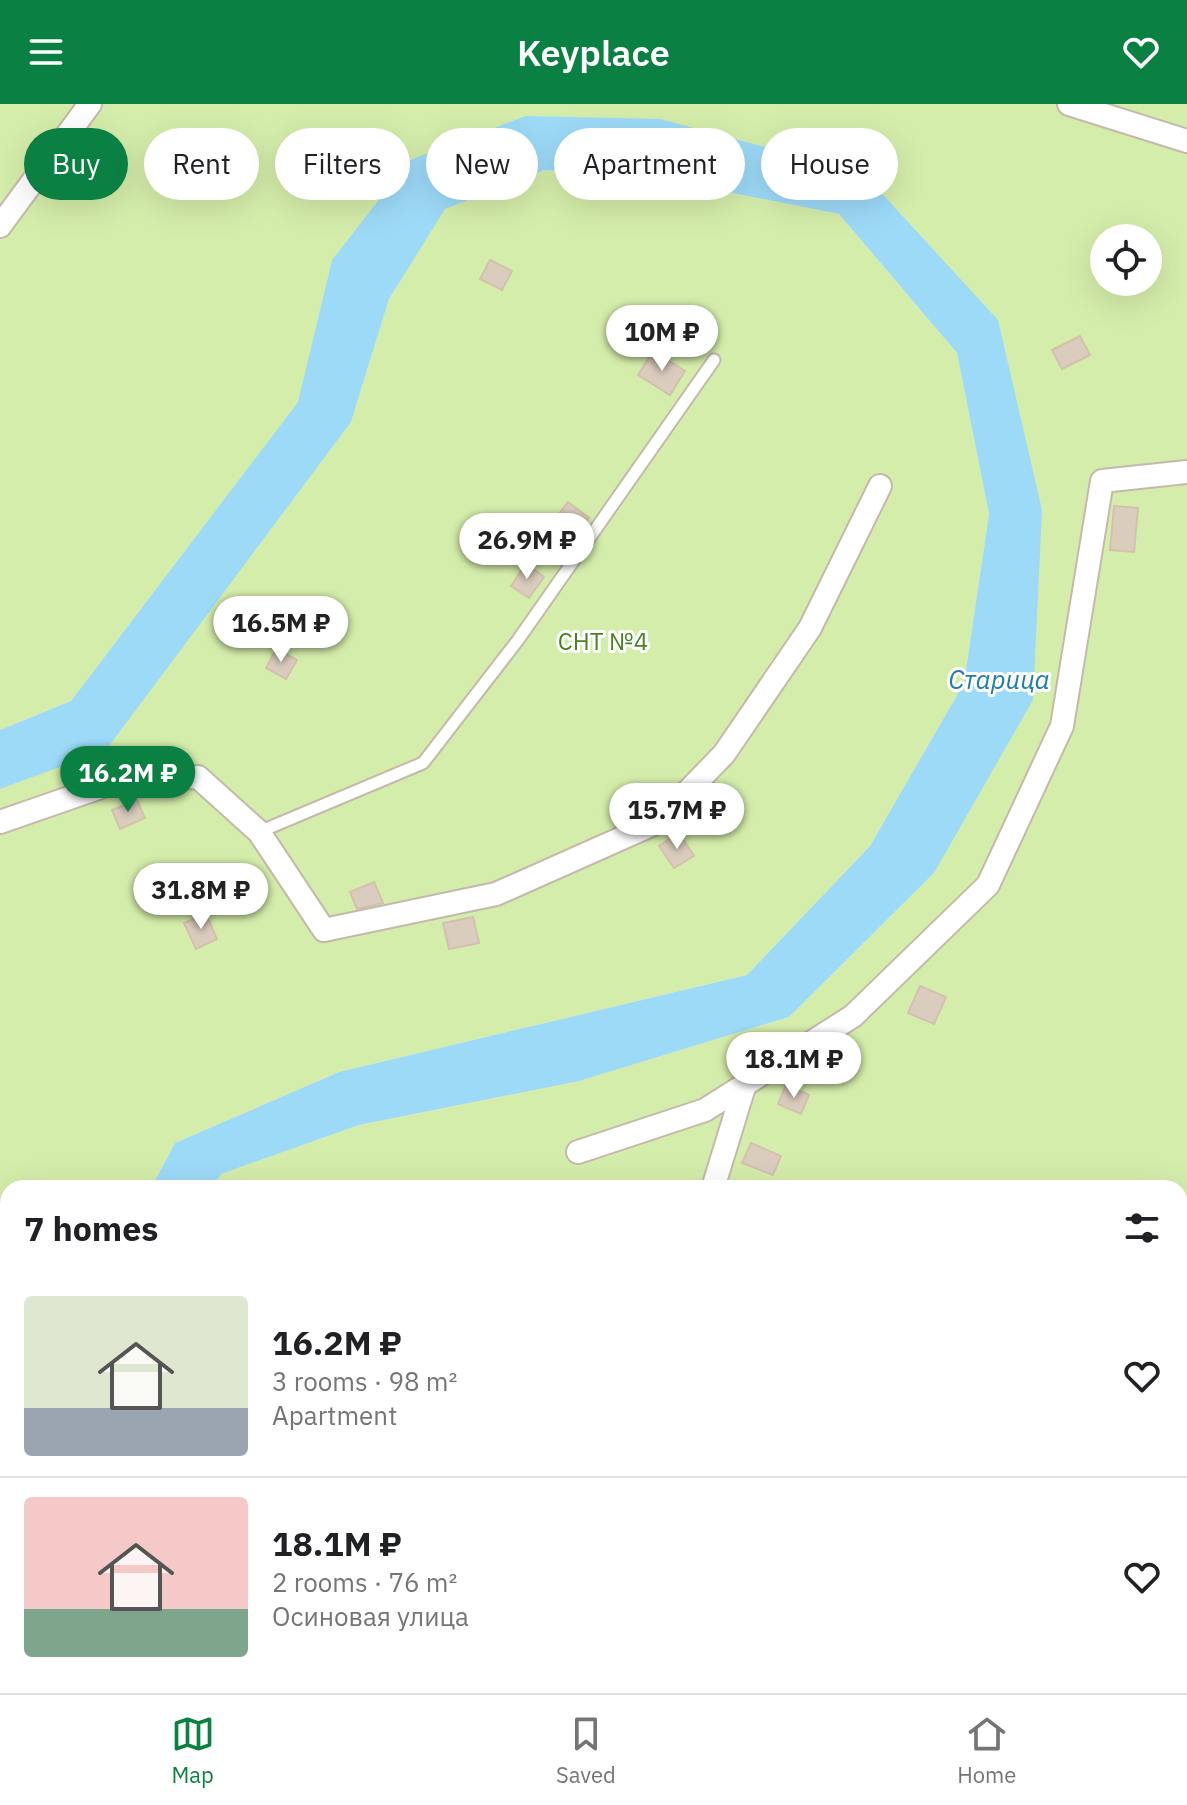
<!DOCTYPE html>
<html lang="en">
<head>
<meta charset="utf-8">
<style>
	:root { --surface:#fff; --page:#f6f6f6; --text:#202124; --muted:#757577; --line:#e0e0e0; --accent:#0b8043 }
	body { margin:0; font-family:"IBM Plex Sans",sans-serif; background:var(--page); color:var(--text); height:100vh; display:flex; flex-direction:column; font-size:30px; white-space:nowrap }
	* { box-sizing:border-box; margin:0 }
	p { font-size:26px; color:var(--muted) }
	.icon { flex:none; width:44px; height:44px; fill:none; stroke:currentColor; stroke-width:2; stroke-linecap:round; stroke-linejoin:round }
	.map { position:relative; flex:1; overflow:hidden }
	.drawer { position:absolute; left:0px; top:1076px; width:1188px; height:514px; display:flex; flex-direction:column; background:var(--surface); border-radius:24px 24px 0 0; box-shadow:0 8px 32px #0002 }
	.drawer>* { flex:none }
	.guide { position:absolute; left:24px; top:24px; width:1140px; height:72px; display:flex; gap:16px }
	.buttons { position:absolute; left:1090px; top:120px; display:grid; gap:16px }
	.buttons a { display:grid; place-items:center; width:72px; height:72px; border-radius:50%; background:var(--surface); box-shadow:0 8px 32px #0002; font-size:40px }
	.price { position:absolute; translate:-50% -68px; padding:0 18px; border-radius:28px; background:#fff; color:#222; font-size:26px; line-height:52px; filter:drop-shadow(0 2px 4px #0008) }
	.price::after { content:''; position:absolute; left:50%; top:48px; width:24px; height:18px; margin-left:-12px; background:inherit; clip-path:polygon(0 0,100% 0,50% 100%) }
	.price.selected { background:var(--accent); color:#fff }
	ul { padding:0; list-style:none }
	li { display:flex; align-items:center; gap:24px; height:200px; padding:0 24px }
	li+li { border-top:2px solid var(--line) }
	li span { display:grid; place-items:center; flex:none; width:224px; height:160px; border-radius:8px; color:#555 }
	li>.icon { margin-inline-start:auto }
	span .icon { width:96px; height:96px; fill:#fffc; stroke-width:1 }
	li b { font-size:34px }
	h2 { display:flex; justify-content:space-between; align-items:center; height:96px; padding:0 24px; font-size:34px }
	.chip { padding:0 28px; border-radius:36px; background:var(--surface); box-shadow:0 8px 32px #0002; font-size:28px; line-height:72px }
	.chip.selected { background:var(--accent); color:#fff }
	header { display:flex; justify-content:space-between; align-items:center; height:104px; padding:0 24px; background:var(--accent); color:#fff; font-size:36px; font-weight:600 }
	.menu { display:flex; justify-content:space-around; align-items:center; height:112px; border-top:2px solid var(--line); background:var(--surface); font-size:22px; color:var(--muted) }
	.menu a { display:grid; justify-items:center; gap:4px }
	.menu .selected { color:var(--accent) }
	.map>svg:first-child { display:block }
</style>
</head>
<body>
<header><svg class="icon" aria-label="menu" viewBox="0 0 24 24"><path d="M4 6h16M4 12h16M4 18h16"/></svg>Keyplace<svg class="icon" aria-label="heart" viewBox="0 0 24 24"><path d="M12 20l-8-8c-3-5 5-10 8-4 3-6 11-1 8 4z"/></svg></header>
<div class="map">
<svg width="1187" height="1589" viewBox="0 0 1187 1589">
	<rect width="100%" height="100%" fill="#f5efe6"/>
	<g fill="#d5edab" fill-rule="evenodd">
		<path d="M0,0H1187V1589H516L508,1582H1180V1084H211L220,1070L359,1021L578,977L789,913L934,769L1042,406L863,69L526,12L332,156L299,297L71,597L0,626ZM1104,134H1148V178H1104Z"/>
		<polygon points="544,66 641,71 839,110 957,249 989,410 964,579 870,742 747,871 339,968 175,1039 151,1084 8,1084 8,1582 301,1582 312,1588 328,1589 0,1589 0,685 106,645 351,318 389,195 444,105"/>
	</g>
	<g fill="#9ddaf8">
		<polygon points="526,12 660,15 863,69 998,216 1042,406 1033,596 934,769 789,913 579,977 359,1021 221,1070 211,1084 151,1084 175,1039 339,968 747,871 870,742 964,579 989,410 957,249 839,110 641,71 544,66 445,105 389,195 351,318 106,646 0,685 0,626 71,597 298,298 332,156 410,56"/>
		<polygon points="301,1582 508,1582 516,1589 328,1589 312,1588"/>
	</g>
	<g fill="#dbcdbe" stroke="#d3c1ad" stroke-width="2">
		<polygon points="490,156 512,167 502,186 480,175"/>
		<polygon points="1080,232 1090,251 1062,265 1052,246"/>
		<polygon points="653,247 685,267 670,291 638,271"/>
		<polygon points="568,398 589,414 570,438 550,422"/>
		<polygon points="1114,402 1138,404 1134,448 1110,446"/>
		<polygon points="526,460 544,473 529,494 511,482"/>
		<polygon points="276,545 297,556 286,575 266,564"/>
		<polygon points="137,696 145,714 120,725 112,706"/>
		<polygon points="679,729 694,752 674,764 659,742"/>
		<polygon points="374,778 383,799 357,805 350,788"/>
		<polygon points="206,810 217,835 196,845 184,819"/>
		<polygon points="473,813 479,839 449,845 443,819"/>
		<polygon points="920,882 946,893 934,920 908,909"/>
		<polygon points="786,981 809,991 801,1010 778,1000"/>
		<polygon points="751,1039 781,1052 773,1071 742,1059"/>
	</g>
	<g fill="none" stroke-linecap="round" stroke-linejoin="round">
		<g stroke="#c4b9ab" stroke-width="15">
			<g id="service">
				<polyline points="259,728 423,659 518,536 714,256"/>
				<polyline points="0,1296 8,1296"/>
			</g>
		</g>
		<g stroke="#c4b9ab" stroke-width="26">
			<g id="minor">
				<polyline points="1069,0 1187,37"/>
				<polyline points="0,122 90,0"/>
				<polyline points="0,718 124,675 198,673 259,728 324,826 496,790 658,718 724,650 810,524 880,382"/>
				<polyline points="578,1048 705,1006 853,912 988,781 1062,622 1102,377 1187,368"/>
				<polyline points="713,1084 744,983"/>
				<polyline points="1180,1280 1187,1260"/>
				<polyline points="614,1582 616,1589"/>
			</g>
		</g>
		<use href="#service" stroke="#fff" stroke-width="11"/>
		<use href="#minor" stroke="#fff" stroke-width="22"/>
	</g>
	<g text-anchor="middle" stroke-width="6" stroke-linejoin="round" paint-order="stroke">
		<g font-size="24" fill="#4d8122" stroke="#fff">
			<text x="603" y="546">СНТ №4</text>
		</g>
		<g font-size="26" font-style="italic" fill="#207eae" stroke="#fff">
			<text x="999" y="585">Старица</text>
		</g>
	</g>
</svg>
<div class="buttons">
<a><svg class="icon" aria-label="locate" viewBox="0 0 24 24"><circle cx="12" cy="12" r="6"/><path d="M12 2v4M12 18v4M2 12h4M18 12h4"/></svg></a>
</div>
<b class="price" style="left:662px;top:269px">10M ₽</b>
<b class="price" style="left:527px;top:477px">26.9M ₽</b>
<b class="price" style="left:281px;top:560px">16.5M ₽</b>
<b class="price selected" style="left:128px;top:710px">16.2M ₽</b>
<b class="price" style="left:677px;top:747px">15.7M ₽</b>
<b class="price" style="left:201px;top:827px">31.8M ₽</b>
<b class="price" style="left:794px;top:996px">18.1M ₽</b>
<div class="guide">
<a class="chip selected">Buy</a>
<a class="chip">Rent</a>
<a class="chip">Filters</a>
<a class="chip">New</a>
<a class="chip">Apartment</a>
<a class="chip">House</a>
</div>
<section class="drawer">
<h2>7 homes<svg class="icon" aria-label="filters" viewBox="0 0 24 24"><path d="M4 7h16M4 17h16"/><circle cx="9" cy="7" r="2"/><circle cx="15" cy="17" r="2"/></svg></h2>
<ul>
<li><span style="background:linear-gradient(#dfe7d0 70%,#9aa5b1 0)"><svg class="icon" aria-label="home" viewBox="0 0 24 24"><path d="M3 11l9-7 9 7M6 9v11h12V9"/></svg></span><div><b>16.2M ₽</b><p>3 rooms · 98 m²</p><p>Apartment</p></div><svg class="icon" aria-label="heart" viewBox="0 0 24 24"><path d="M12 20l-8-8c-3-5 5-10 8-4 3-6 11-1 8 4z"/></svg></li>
<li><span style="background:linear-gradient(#f6c9c9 70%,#7fa58c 0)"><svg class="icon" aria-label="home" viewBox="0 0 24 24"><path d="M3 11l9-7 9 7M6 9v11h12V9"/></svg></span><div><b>18.1M ₽</b><p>2 rooms · 76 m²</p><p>Осиновая улица</p></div><svg class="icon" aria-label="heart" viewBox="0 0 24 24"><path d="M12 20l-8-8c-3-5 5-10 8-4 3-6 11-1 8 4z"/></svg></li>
</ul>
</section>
</div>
<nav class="menu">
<a class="selected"><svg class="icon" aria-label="map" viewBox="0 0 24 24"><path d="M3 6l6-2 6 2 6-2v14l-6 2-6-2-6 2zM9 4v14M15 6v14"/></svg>Map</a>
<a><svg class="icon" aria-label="saved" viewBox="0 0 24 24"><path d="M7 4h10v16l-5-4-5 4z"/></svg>Saved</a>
<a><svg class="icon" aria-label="home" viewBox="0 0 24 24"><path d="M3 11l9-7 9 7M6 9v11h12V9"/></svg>Home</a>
</nav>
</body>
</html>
